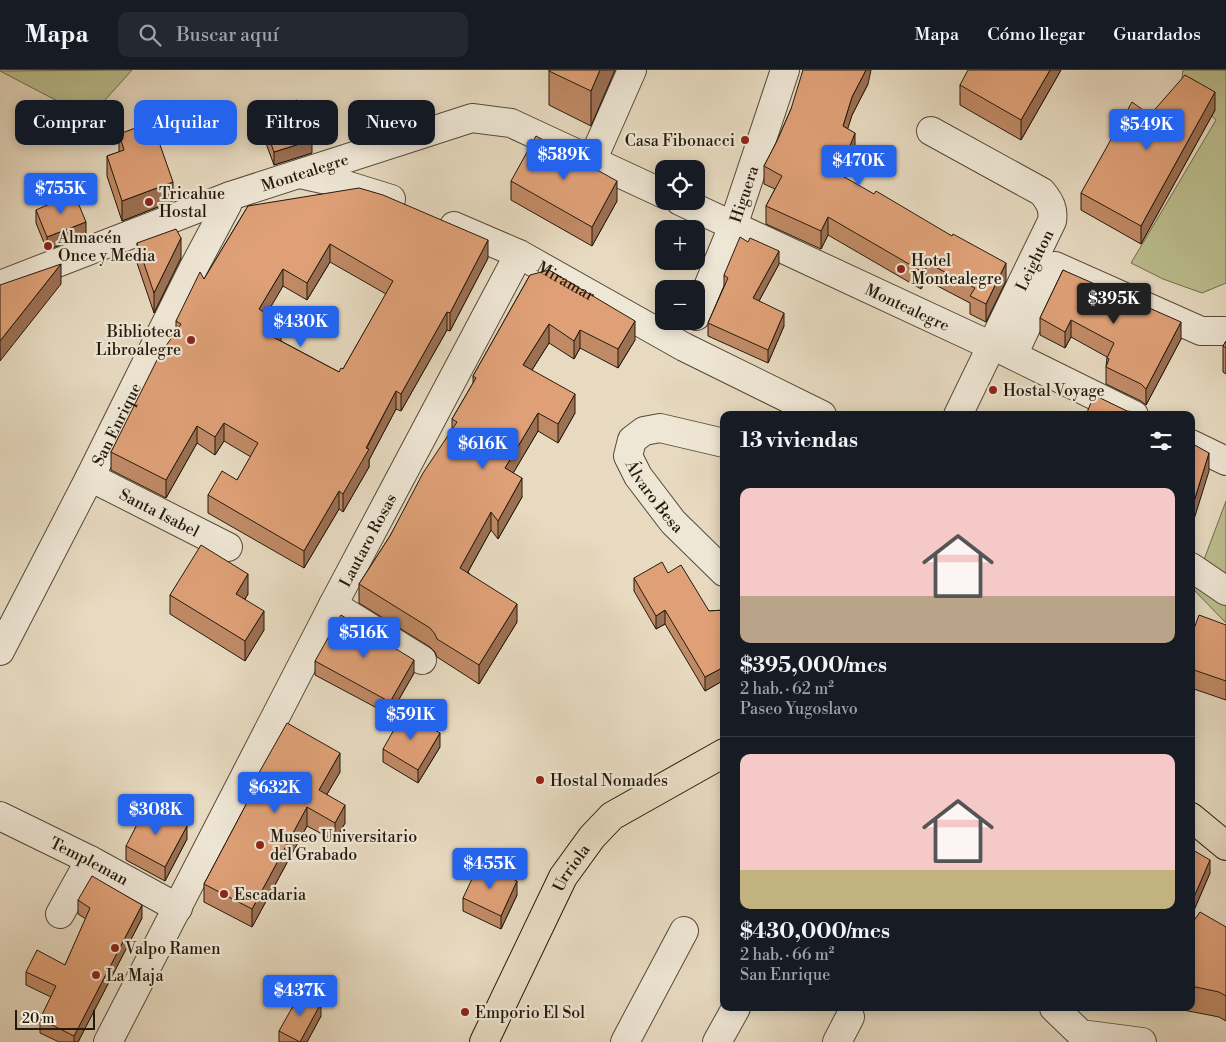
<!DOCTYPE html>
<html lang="es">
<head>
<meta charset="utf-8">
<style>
	:root { --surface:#171b24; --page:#242831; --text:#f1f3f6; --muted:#9ea1a6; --line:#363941; --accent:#2563eb }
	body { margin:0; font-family:"Libre Bodoni",serif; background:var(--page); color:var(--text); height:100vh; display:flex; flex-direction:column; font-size:19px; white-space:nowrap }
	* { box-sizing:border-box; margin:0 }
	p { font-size:16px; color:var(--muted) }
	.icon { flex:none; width:28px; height:28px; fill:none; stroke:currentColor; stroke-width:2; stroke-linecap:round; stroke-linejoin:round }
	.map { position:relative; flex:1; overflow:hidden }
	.side { position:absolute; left:720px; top:341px; width:475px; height:600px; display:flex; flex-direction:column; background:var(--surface); border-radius:10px; box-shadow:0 2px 12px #0003 }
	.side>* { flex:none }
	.guide { position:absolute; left:15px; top:30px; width:475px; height:45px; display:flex; gap:10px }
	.fabs { position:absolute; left:655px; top:90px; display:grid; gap:10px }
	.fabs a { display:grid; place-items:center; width:50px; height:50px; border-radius:10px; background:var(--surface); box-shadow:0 2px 12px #0003; font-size:25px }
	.scale { position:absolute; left:15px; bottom:12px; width:80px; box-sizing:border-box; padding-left:5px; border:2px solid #241a0c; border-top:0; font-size:14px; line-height:18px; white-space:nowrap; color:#241a0c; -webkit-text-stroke:4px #efe7d6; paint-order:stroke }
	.price { position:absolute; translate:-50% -42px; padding:0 11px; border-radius:5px; background:var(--accent); color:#fff; font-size:16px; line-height:32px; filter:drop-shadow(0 1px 2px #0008) }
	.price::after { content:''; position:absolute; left:50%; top:30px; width:15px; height:11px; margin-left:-8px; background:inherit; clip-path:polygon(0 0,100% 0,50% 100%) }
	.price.selected { background:#222; color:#fff }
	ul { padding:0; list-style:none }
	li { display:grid; align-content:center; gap:10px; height:265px; padding:0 20px }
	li+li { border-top:1px solid var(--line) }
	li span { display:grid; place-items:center; height:155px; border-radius:10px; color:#555 }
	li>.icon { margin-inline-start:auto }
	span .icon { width:90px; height:90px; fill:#fffc; stroke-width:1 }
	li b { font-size:21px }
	h2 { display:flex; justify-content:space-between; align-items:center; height:60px; padding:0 20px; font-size:21px }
	.chip { padding:0 18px; border-radius:10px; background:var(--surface); box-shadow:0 2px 12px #0003; font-size:18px; line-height:45px }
	.chip.selected { background:var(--accent); color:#fff }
	header { display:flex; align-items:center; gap:30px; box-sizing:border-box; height:70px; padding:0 25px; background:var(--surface); border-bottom:1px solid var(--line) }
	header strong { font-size:24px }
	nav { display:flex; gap:28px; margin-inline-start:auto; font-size:18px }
	.search { width:350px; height:45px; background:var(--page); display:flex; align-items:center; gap:12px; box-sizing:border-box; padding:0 18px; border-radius:10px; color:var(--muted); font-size:19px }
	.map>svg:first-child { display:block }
</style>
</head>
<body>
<header>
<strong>Mapa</strong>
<div class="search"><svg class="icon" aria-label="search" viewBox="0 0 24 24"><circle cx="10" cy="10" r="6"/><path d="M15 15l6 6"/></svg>Buscar aquí</div>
<nav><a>Mapa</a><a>Cómo llegar</a><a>Guardados</a></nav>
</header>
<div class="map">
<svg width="1226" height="972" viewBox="0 0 1226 972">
	<rect width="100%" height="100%" fill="#e7dac0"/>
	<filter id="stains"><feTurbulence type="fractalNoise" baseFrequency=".004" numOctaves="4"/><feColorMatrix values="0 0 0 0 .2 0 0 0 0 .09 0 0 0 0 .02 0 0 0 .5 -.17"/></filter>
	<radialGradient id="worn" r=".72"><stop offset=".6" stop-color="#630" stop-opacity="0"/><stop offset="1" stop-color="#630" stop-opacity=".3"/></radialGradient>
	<g fill="#bbbe8e" stroke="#706c4d">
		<polygon points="132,0 96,40 67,36 0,1"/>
		<polygon points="1183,0 1226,0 1226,213 1202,223 1163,209 1131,193 1216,50 1181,18"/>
		<polygon points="1226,431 1226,553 1193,519"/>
	</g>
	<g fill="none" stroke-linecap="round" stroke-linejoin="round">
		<g stroke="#554a39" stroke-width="30">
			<g id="minor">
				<path d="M931,61L1042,122C1050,132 1054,139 1052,151L958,345"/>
				<polyline points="592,91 632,0"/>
				<polyline points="300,104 336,112 391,129"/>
				<path id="s1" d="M680,131L983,272L992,275L1134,345"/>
				<path id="s2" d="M454,156L519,184L684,277L822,345"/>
				<path id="s3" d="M0,215L230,126L472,48L511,53L664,124"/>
				<path id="s4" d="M696,246L733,156L785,0"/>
				<polyline points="1013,285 1055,196 1201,261 1226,261"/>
				<path id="s5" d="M724,373L660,358L644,361L632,370L628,386L638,406L673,452L724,502"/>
				<polyline points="1191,374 1226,391"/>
				<path id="s6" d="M90,407L228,477"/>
				<polyline points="1191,497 1226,521"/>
				<polyline points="333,535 422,590"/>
				<path id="s7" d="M0,581L90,407L194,197L227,135L230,126"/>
				<path id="s8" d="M0,746L90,790L178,838"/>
				<polyline points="60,844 90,790"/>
				<polyline points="1054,938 1081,964 1142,972"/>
				<path id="s9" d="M108,972L333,535L519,184"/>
				<polyline points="625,972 684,861"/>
				<polyline points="717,972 736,938"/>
				<polyline points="837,972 850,947"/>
			</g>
		</g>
		<g stroke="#241a0c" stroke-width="30">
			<g id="major">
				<polyline points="1191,747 1226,776"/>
				<path id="s10" d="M484,972L563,807L592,767L612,746L724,683"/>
			</g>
		</g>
		<use href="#minor" stroke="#efe7d6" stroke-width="28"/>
		<use href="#major" stroke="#e7dac0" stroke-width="28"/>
	</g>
	<g fill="#c08a66" stroke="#241a0c" fill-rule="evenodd">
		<polygon points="549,0 615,0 591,56 549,35"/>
		<polygon points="1061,0 1021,70 960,35 960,15"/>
		<polygon points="868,14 852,45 847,59 855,81 845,108 1006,211 986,252 970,244 970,233 926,210 921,219 828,165 821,179 766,154 766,136 775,119 764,114 764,96 777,71 791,39"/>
		<polygon points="1215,40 1141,174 1081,140 1081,123 1150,45"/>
		<polygon points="260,43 312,83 274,95 260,57"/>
		<polygon points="119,64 173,131 122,151 107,106 107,86 119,82"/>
		<polygon points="511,111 617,131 592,176 511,130"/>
		<path d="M248,136L488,188L450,261L447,260L401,341L396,339L369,390V397L343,442L339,439L304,498L208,443V425L237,410L251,387L224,371L215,385L197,373L166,428L111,400V382L176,261V251L204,209ZM330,192L386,224L343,299L339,302L281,271L266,244L283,216L307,230Z"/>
		<polygon points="36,140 86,165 47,180 36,153"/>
		<polygon points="137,173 181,188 154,243 137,193"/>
		<polygon points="779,194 759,231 784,256 768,293 708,266 708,253 724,216 724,205"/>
		<polygon points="1063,200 1181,269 1146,335 1141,331 1106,314 1106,297 1107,287 1071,267 1065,278 1040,265 1040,248"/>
		<polygon points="530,205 635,270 618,298 580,278 574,289 549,273 532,300 575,343 558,373 538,361 513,403 522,427 498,469 491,460 468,502 517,552 479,614 437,587 435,582 430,577 359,533 359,514 390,466 452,359 452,349 473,313 473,306"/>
		<polygon points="1226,271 1226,304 1223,302 1223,276"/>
		<polygon points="668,503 709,541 724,540 724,610 705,621 665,554 656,559 634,521 634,508"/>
		<polygon points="248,524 245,529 264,560 245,591 170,544 170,525"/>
		<polygon points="1226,555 1226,630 1191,618 1191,567"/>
		<polygon points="315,591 414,603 390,645 315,605"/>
		<polygon points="440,677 418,713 383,692 383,679"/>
		<polygon points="340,702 327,724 345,753 335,771 307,756 252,857 204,832 204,814 256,716 256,708"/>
		<polygon points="187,769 165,811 126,790 126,776"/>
		<polygon points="1191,779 1210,803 1194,840 1191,839"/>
		<polygon points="517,825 501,859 463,841 463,828"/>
		<polygon points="78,830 142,848 78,972 59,972 40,963 40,949 51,927 26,915 26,902 65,895 86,849 78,844"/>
		<polygon points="1191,855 1226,857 1226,951 1219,947 1173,938 1191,938"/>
		<polygon points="321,946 307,972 279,972 279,961"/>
	</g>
	<g fill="#9c7053" stroke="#241a0c">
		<polygon points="600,0 615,0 591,56 591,21"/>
		<polygon points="866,0 871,0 868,14 852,45 843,74 843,56 852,27"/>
		<polygon points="1050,0 1061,0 1021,70 1021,50"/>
		<polygon points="1215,22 1215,40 1141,174 1141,156"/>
		<polygon points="855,63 855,81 839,122 839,104"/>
		<polygon points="312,70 312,83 274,95 274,82"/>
		<polygon points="617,111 617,131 592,176 592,157"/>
		<polygon points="173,112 173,131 122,151 122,131"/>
		<polygon points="828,147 828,165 821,179 821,161"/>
		<polygon points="86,152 86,165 47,180 47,167"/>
		<polygon points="181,168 181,188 154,243 154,223"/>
		<polygon points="488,170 488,188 450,261 450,243"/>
		<polygon points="330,174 330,192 307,230 307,213"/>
		<polygon points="779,181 779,194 753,242 753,228"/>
		<polygon points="926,192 926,210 921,219 921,201"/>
		<polygon points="1006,193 1006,211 986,252 986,234"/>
		<polygon points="61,194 61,214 0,291 0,271"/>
		<polygon points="283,199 283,216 259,257 259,239"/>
		<polygon points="447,242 447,260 401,341 401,324"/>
		<polygon points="784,243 784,256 768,293 768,280"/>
		<polygon points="1071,250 1071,267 1065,278 1065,262"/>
		<polygon points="635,251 635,270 618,298 618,279"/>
		<polygon points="1181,252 1181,269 1146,335 1146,319"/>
		<polygon points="281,254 281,272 273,267"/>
		<polygon points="549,254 549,273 523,314 523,295"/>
		<polygon points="580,260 580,278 574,289 574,271"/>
		<polygon points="396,321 396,339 369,390 369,397 343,442 343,424"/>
		<polygon points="575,324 575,343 558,373 558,354"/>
		<polygon points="538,343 538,361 505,417 505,398"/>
		<polygon points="224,353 224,371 215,385 215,367"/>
		<polygon points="197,356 197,373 166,428 166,410"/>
		<polygon points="1209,383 1209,401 1191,459 1191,441"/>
		<polygon points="522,408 522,427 498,469 498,451"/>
		<polygon points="339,421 339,439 304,498 304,481"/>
		<polygon points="491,442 491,460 460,516 460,498"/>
		<polygon points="248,504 248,524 236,543 236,524"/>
		<polygon points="517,534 517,552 479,614 479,595"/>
		<polygon points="665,540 665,554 656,559 656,546"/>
		<polygon points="264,541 264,560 245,591 245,571"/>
		<polygon points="414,590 414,603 390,645 390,632"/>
		<polygon points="724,597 724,610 705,621 705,607"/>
		<polygon points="440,663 440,677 418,713 418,700"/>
		<polygon points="340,683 340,702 319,738 319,720"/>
		<polygon points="345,735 345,753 335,771 335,753"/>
		<polygon points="307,737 307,756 252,857 252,839"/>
		<polygon points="187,756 187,769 165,811 165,797"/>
		<polygon points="1210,790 1210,803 1194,840 1194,827"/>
		<polygon points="517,811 517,825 501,859 501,846"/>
		<polygon points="142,835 142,848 78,972 74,972 74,966"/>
		<polygon points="321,933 321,946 307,972 300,972"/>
	</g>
	<g fill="#dfa077" stroke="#241a0c" fill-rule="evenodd">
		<polygon points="549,0 600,0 591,21 549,1"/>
		<polygon points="803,0 866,0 852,27 843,56 855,63 839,104 874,124 876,121 952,166 953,164 1006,193 986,234 970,226 975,218 926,192 921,201 828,147 821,161 766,136 782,106 764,96 777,71 791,39"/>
		<polygon points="968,0 1050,0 1021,50 960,15"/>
		<polygon points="1185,5 1215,22 1141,156 1081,123 1132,32 1150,45"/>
		<polygon points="297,30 312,70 274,82 260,43"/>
		<polygon points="152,52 173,112 122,131 107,86 124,80 119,64"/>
		<polygon points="536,66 617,111 592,157 511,111"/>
		<path d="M359,118L383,125L488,170L450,243L447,242L401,324L396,321L366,378L369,379L343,424L339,421L304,481L208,425L222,401L237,410L258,373L224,353L215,367L197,356L166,410L111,382L159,286L181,254L176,251L200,202L204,209L248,136ZM330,174L393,211L343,299L341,298L339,302L273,267L281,254L259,239L283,199L307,213Z"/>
		<polygon points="74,123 86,152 47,167 36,140"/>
		<polygon points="176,159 181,168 154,223 137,173"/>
		<polygon points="740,167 748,172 750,168 779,181 753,228 784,243 768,280 708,253 728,208 724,205"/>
		<polygon points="61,194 0,271 0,215"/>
		<polygon points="549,200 635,251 618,279 580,260 574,271 549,254 523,295 575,324 558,354 538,343 505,398 522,408 498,451 491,442 460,498 517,534 479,595 437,569 435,564 430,558 359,514 390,466 423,403 457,352 452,349 476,308 473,306 530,205"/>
		<polygon points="1063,200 1181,252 1146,319 1141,314 1106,297 1109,289 1107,288 1114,273 1071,250 1065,262 1040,248"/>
		<polygon points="1226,271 1226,278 1223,276"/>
		<polygon points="1094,325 1127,341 1135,342 1139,345 1086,345"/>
		<polygon points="1191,373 1209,383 1191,441"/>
		<polygon points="201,475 248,504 236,524 264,541 245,571 170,525"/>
		<polygon points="662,492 668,503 681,495 709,541 724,540 724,597 705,607 665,540 656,546 634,508"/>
		<polygon points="341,545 414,590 390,632 315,591"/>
		<polygon points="1199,545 1226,555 1226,611 1191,599 1191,567"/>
		<polygon points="404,642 440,663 418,700 383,679"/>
		<polygon points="287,653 340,683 319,720 345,735 335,753 307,737 252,839 204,814 259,710 256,708"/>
		<polygon points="147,735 187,756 165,797 126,776"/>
		<polygon points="1191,779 1210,790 1194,827 1191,825"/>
		<polygon points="479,794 517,811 501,846 463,828"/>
		<polygon points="92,806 142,835 74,966 40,949 56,916 26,902 37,880 65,895 90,838 78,830"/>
		<polygon points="1200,842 1226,857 1226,926 1219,922 1191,916 1191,855"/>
		<polygon points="301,922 321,933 300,972 279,961"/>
	</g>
	<g fill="#8f2418" stroke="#efe7d6" stroke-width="2">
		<circle cx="745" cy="70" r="5"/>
		<circle cx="149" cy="132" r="5"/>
		<circle cx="48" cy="176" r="5"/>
		<circle cx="901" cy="199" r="5"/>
		<circle cx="191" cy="270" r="5"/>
		<circle cx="993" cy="320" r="5"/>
		<circle cx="540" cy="710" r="5"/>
		<circle cx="260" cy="775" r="5"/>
		<circle cx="224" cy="824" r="5"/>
		<circle cx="115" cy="878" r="5"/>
		<circle cx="96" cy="905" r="5"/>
		<circle cx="465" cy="942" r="5"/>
	</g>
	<g text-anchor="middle" stroke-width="4.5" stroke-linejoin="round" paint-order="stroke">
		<g font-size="16" fill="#241a0c" stroke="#efe7d6" text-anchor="start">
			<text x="735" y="76" text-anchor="end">Casa Fibonacci</text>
			<text x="159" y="129">Tricahue<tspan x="159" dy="18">Hostal</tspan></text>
			<text x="58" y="173">Almacén<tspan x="58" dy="18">Once y Media</tspan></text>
			<text x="911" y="196">Hotel<tspan x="911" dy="18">Montealegre</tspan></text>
			<text x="181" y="267" text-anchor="end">Biblioteca<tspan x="181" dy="18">Libroalegre</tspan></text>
			<text x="1003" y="326">Hostal Voyage</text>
			<text x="550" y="716">Hostal Nomades</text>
			<text x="270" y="772">Museo Universitario<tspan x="270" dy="18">del Grabado</tspan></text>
			<text x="234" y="830">Escadaria</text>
			<text x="125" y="884">Valpo Ramen</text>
			<text x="106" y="911">La Maja</text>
			<text x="475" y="948">Emporio El Sol</text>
		</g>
		<g font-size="16" fill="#241a0c" stroke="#efe7d6">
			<text dy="6" stroke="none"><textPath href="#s3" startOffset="325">Montealegre</textPath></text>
			<text dy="6" stroke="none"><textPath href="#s4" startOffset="131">Higuera</textPath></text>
			<text transform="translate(1034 190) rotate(-64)" y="6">Leighton</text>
			<text dy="6" stroke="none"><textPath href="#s2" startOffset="125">Miramar</textPath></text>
			<text dy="6" stroke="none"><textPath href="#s1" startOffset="251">Montealegre</textPath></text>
			<text dy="6" stroke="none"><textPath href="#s7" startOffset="255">San Enrique</textPath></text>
			<text dy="6" stroke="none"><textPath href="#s5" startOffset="162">Álvaro Besa</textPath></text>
			<text dy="6" stroke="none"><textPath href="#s6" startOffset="78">Santa Isabel</textPath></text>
			<text dy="6" stroke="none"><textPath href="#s9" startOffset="565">Lautaro Rosas</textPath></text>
			<text dy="6" stroke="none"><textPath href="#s8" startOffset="100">Templeman</textPath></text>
			<text dy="6" stroke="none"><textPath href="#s10" startOffset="195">Urriola</textPath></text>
		</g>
	</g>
	<rect width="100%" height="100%" filter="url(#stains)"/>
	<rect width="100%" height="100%" fill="url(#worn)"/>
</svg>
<div class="fabs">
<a><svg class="icon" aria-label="locate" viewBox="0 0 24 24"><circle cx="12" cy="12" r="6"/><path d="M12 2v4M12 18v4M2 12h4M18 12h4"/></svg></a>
<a>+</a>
<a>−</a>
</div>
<div class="scale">20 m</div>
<b class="price" style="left:1147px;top:81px">$549K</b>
<b class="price" style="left:564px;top:111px">$589K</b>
<b class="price" style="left:859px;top:117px">$470K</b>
<b class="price" style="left:61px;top:145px">$755K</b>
<b class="price selected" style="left:1114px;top:255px">$395K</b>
<b class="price" style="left:301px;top:278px">$430K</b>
<b class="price" style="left:483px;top:400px">$616K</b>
<b class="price" style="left:364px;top:589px">$516K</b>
<b class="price" style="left:411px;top:671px">$591K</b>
<b class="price" style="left:275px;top:744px">$632K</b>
<b class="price" style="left:156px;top:766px">$308K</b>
<b class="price" style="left:490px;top:820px">$455K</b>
<b class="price" style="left:300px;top:947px">$437K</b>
<div class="guide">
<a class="chip">Comprar</a>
<a class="chip selected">Alquilar</a>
<a class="chip">Filtros</a>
<a class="chip">Nuevo</a>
</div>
<section class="side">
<h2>13 viviendas<svg class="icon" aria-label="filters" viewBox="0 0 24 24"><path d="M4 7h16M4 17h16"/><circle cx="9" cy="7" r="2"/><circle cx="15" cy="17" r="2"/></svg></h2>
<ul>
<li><span style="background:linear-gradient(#f6c9c9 70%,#b9a48a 0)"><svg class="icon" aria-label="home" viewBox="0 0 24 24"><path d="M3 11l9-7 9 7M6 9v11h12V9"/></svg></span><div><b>$395,000/mes</b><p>2 hab. · 62 m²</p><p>Paseo Yugoslavo</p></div></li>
<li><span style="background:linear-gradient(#f6c9c9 75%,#c2b280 0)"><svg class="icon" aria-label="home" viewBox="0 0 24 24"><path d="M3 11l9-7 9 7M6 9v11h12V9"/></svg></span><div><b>$430,000/mes</b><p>2 hab. · 66 m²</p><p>San Enrique</p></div></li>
</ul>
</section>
</div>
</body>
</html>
